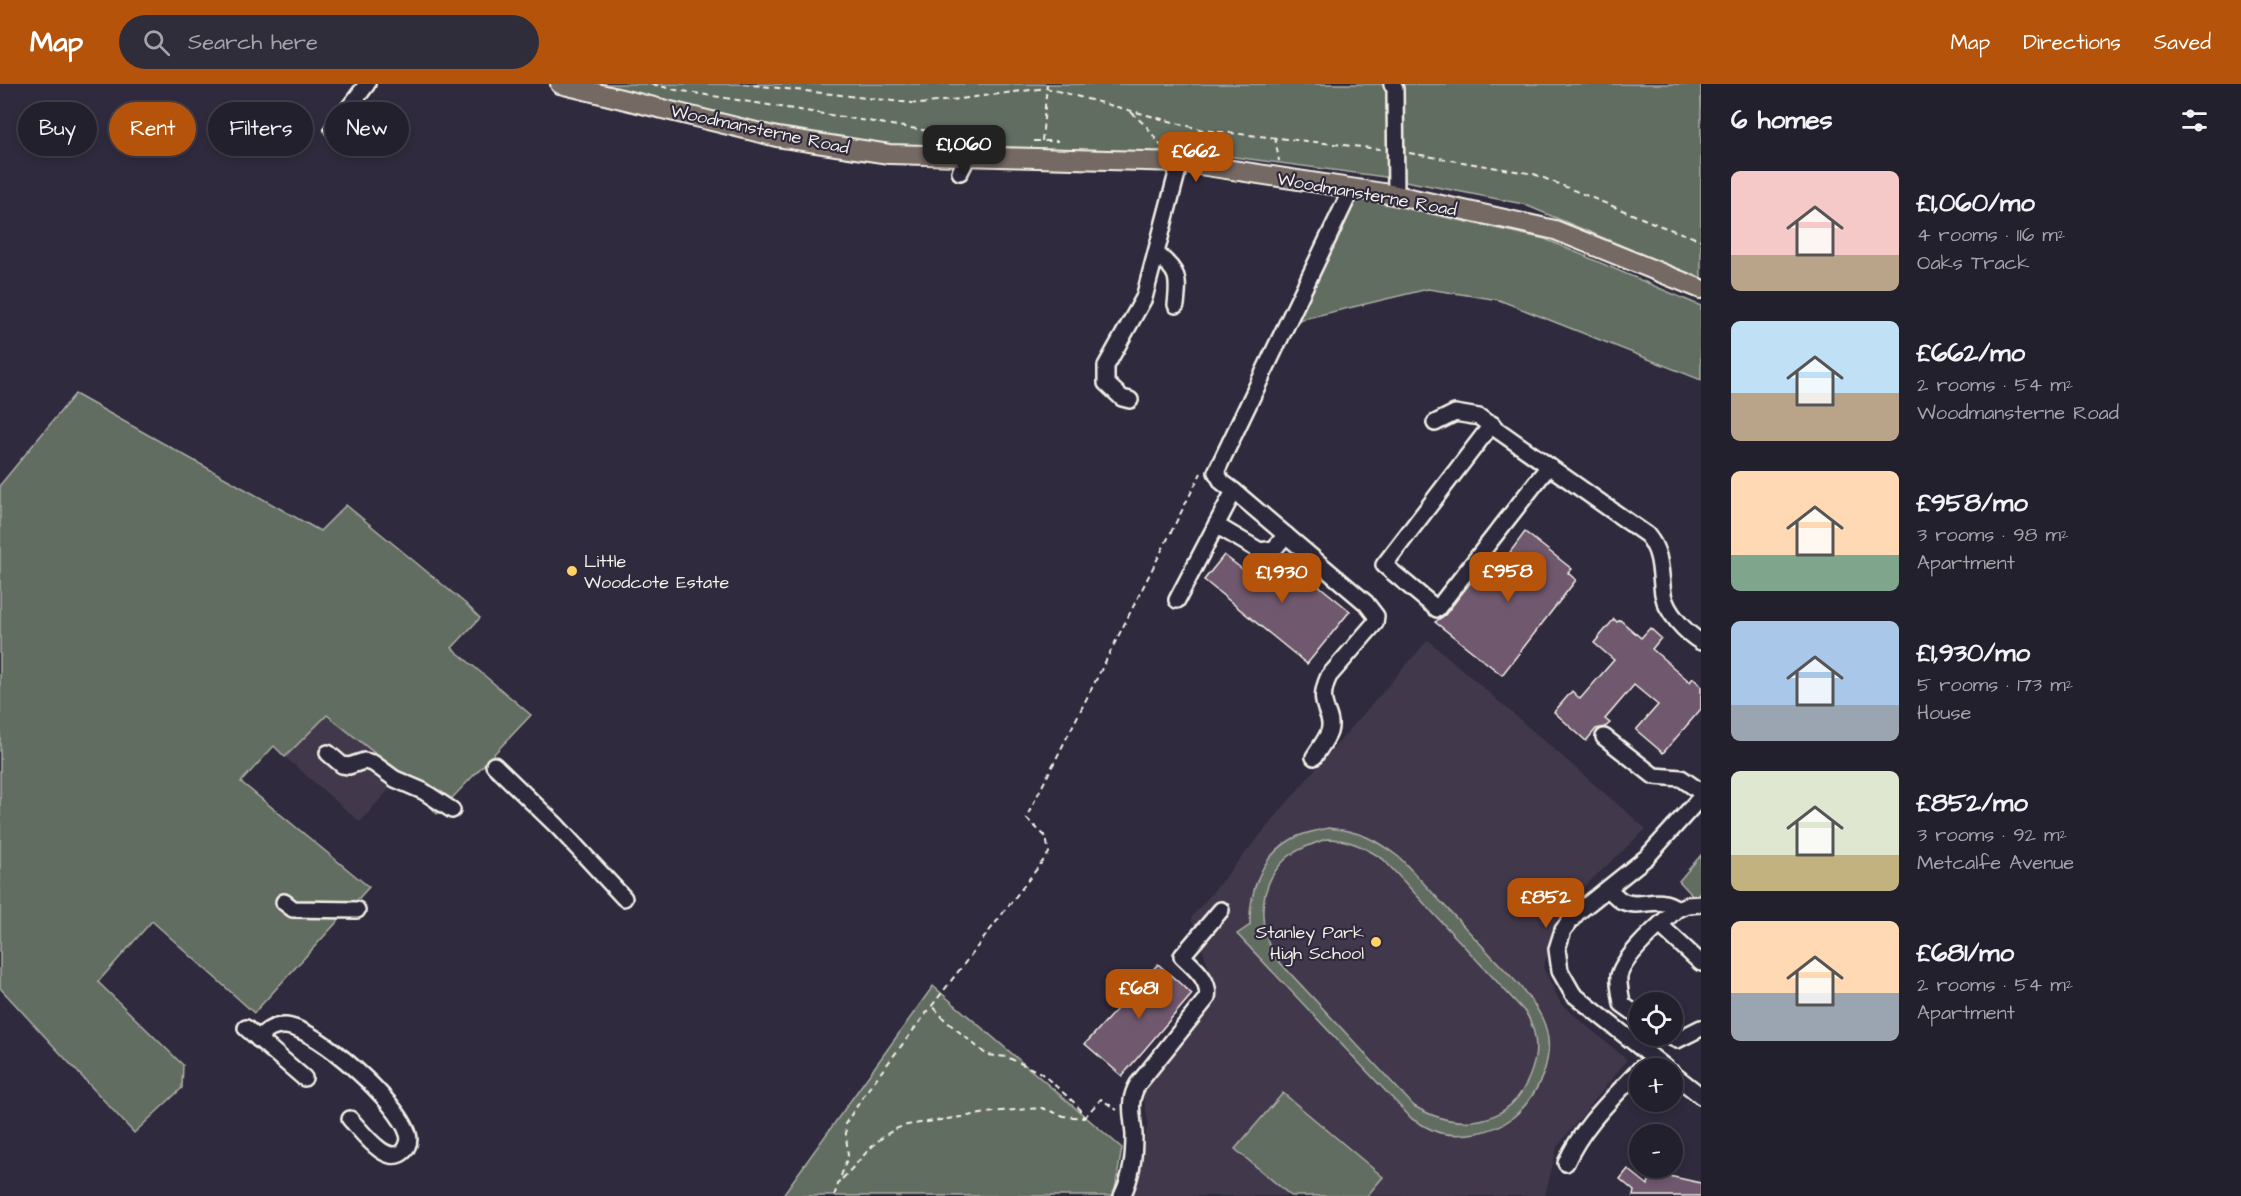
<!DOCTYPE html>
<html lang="en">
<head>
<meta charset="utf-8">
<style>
	:root { --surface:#23202e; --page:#2f2d3a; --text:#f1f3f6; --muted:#a3a3aa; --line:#403e4a; --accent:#b45309 }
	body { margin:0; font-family:"Architects Daughter",sans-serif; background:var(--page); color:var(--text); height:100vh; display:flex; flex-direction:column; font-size:22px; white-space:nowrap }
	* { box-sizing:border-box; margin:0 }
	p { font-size:20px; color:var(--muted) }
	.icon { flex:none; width:33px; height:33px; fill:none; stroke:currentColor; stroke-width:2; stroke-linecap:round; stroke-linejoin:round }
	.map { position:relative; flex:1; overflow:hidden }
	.side { display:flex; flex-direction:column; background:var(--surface); width:540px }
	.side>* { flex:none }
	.hud { position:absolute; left:18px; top:18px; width:570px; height:54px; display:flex; gap:12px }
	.fabs { position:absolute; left:1629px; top:908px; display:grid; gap:12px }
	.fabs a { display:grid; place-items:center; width:54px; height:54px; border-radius:50%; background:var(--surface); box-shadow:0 3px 9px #0003,0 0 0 2px var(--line); font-size:30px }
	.price { position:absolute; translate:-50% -51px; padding:0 14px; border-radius:12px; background:var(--accent); color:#fff; font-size:20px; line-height:39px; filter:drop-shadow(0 2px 3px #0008) }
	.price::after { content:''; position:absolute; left:50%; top:36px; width:18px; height:14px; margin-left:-9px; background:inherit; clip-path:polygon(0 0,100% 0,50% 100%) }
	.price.active { background:#222; color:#fff }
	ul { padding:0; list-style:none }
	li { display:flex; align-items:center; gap:18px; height:150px; padding:0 30px }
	li span { display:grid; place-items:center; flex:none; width:168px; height:120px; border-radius:9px; color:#555 }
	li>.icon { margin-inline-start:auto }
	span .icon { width:72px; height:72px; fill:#fffc; stroke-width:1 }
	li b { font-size:26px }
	h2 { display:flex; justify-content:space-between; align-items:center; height:72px; padding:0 30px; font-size:26px }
	.tag { padding:0 21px; border-radius:27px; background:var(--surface); box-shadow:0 3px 9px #0003,0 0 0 2px var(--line); font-size:21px; line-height:54px }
	.tag.active { background:var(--accent); color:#fff }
	header { display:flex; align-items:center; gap:36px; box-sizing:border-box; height:84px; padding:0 30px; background:var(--accent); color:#fff }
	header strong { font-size:28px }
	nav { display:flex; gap:33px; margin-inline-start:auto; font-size:21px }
	.search { width:420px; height:54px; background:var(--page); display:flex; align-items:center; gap:15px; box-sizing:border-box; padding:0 21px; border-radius:33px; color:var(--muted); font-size:22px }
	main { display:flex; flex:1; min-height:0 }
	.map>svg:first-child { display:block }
</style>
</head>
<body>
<header>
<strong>Map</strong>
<div class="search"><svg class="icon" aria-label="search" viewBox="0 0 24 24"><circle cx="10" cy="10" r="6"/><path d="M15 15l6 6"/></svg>Search here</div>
<nav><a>Map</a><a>Directions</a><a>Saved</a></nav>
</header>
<main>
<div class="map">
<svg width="1701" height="1112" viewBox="0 0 1701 1112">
	<rect width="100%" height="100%" fill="#2f2a3d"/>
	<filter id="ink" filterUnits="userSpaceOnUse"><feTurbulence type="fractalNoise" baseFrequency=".0167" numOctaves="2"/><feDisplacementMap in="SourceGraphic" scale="12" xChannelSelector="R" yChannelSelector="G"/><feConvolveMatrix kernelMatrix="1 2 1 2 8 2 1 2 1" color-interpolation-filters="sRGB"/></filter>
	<g filter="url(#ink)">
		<g fill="#42384c">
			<polygon points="1428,556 1646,745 1569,817 1543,883 1561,920 1627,976 1557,1063 1545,1112 1134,1112 1148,1038 1142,1004 1218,909 1191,834 1311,690"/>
			<polygon points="327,631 402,691 360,738 285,673"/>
		</g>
		<g fill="#626d62" stroke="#abafa5" stroke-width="1.5" fill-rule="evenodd">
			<polygon points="560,0 1701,0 1701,195 1523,120 1385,93 1167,64 1141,72 889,70"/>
			<polygon points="1353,113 1545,155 1701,222 1701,296 1499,216 1428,205 1299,236"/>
			<polygon points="75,310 320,447 346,421 466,520 480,534 452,564 531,631 437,730 402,691 327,631 285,673 274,662 241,698 369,803 254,929 152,837 98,898 183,981 182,1004 134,1049 0,904 0,401"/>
			<path d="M1328,744C1360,747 1375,755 1400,774C1429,805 1458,836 1487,867C1506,888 1529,908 1542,934C1559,970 1539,1012 1511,1035C1494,1048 1462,1054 1441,1049C1431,1047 1421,1040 1412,1035L1237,850L1250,841C1249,808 1261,772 1292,755C1302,749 1317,747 1328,744ZM1326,755C1349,755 1364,763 1383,775L1526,929C1538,949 1539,969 1530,991C1510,1043 1458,1048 1414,1022L1274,872C1257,839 1258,799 1288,773C1298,764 1314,760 1326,755Z"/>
			<polygon points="1701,771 1701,806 1695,814 1679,797"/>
			<polygon points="933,902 1122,1064 1114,1112 782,1112"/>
			<polygon points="1283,1009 1383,1093 1367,1112 1291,1112 1235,1065"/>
		</g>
		<g fill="#6f596e" stroke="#f4f1e8" stroke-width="1.5">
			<polygon points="1525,448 1572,485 1568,489 1576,496 1502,591 1435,538 1445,531 1489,475 1499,483"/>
			<polygon points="1224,471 1259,498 1281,471 1350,527 1307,580 1204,496"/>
			<polygon points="1614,535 1617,538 1620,536 1641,554 1650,544 1661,554 1652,565 1690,598 1693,594 1701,602 1701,625 1663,669 1636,646 1658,621 1634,601 1605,635 1610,639 1605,643 1596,645 1586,657 1554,628 1572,607 1580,615 1614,576 1594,559"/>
			<polygon points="1158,880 1192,910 1122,992 1085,960"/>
			<polygon points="1628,1085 1648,1101 1651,1088 1701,1099 1701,1112 1633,1112 1634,1107 1620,1095"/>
		</g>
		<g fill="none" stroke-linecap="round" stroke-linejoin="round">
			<g stroke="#f4f1e8" stroke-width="20">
				<g id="minor">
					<polyline points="1392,0 1395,5 1396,111"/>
					<polyline points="333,45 367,0"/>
					<polyline points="960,88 967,74"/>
					<path d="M1157,170C1179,188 1179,194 1176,221"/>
					<polyline points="1130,316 1122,314 1106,299 1106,282 1144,214 1180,78"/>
					<path d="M1435,339L1455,329L1479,333L1647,451C1662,468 1660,489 1663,510C1666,528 1686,549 1701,558"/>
					<polyline points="1492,340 1384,481 1437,525 1549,382"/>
					<path d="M1234,407L1366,519L1376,532L1375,539L1329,592C1314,623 1335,628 1329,648C1326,656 1319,665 1314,673"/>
					<polyline points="1216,441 1260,467 1274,465 1286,451"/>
					<polyline points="1177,516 1234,407 1222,398 1216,388 1352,104"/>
					<polyline points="1604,653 1654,692 1681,694 1701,708"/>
					<polyline points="328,669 342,681 349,682 364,677 373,679 395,695 423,707 452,726"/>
					<polyline points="494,681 557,742 624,814"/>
					<path d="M1608,805C1612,808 1617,814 1622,817C1641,826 1658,810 1677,825L1687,821L1701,820"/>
					<polyline points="284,818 293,825 357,826"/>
					<polyline points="1660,841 1701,879"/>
					<path d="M1640,933L1622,920C1621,911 1618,900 1619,892C1624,871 1662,839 1677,825"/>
					<polyline points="246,944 304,994"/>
					<polyline points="1666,951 1677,956 1701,944"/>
					<path d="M258,955C266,946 274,941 286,942C318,945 399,1019 408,1050C410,1056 408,1062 404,1067C387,1084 361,1046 350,1035"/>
					<polyline points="1666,984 1573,910 1560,887 1557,865 1563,846 1577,829 1647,773 1701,713"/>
					<polyline points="1672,989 1701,1012"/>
					<path d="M1566,1079C1583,1041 1612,1015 1640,985"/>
					<path d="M1122,1112C1132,1092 1134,1073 1134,1051C1133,1032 1127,1018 1138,1000L1207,914C1211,896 1193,883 1182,872L1221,826"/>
				</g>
			</g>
			<g stroke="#f4f1e8" stroke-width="22">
				<polyline id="major" points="560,0 777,53 889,70 1180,78 1396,111 1555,146 1701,205"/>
			</g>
			<g stroke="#f4f1e8" stroke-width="2" stroke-dasharray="6 4.5" stroke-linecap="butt">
				<polyline points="652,0 676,6 978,55"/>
				<polyline points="743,0 920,20 1046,4 1203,46 1380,65"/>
				<polyline points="1131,28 1147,43 1161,62"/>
				<polyline points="1275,53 1279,77"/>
				<polyline points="1034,57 1058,57"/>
				<polyline points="1042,57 1047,0"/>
				<polyline points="1409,69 1534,90 1661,142 1701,156"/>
				<polyline points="1084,1034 1101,1015 1117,1026"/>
				<path d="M842,1095C862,1075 879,1048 907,1041L1001,1027L1042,1024L1064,1032L1084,1034L1077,1021L1041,989L1007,973L987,971L945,936L932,921"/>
				<polyline points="834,1112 848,1072 845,1040 869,1004 1049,769 1046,753 1026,734 1201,389"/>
			</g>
			<use href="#minor" stroke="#2f2a3d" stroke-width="15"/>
			<use href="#major" stroke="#756964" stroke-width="18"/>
		</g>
	</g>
	<g fill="#ffd166" stroke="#2f2a3d" stroke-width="2">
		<circle cx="572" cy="487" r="6"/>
		<circle cx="1376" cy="858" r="6"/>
	</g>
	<g text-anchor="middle" stroke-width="4.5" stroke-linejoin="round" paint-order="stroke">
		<g font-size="18" fill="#f4f1e8" stroke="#2f2a3d">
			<text transform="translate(760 45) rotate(12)" y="6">Woodmansterne Road</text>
			<text transform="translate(1367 110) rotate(10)" y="6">Woodmansterne Road</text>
		</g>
		<g font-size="18" fill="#f4f1e8" stroke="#2f2a3d" text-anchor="start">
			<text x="584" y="483">Little<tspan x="584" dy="21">Woodcote Estate</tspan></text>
			<text x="1364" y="854" text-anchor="end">Stanley Park<tspan x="1364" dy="21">High School</tspan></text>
		</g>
	</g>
</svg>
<div class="fabs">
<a><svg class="icon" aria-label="locate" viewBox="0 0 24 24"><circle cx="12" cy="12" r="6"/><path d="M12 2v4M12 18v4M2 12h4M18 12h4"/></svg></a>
<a>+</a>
<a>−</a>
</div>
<b class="price active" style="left:964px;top:92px">£1,060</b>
<b class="price" style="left:1196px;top:99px">£662</b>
<b class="price" style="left:1508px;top:519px">£958</b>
<b class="price" style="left:1282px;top:520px">£1,930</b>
<b class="price" style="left:1546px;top:845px">£852</b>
<b class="price" style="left:1139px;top:936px">£681</b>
<div class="hud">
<a class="tag">Buy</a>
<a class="tag active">Rent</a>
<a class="tag">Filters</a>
<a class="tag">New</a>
</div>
</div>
<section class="side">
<h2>6 homes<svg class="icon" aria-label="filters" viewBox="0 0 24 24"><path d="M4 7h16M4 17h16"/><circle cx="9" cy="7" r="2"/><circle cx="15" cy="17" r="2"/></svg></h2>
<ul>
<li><span style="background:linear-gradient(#f6c9c9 70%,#b9a48a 0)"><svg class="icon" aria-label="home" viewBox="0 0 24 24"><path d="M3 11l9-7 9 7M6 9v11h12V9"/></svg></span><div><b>£1,060/mo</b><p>4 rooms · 116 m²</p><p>Oaks Track</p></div></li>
<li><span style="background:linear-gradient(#bfe0f5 60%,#b9a48a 0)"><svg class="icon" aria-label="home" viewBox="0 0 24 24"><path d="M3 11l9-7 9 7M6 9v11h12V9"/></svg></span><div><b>£662/mo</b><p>2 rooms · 54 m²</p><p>Woodmansterne Road</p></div></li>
<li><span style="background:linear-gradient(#ffd9b3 70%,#7fa58c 0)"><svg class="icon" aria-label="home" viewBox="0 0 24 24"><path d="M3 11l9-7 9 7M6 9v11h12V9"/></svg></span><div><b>£958/mo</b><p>3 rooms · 98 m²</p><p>Apartment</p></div></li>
<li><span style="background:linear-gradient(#a9c7e8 70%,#9aa5b1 0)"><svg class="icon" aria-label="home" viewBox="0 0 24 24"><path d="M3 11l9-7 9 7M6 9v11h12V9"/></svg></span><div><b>£1,930/mo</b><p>5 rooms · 173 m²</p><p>House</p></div></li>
<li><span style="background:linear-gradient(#dfe7d0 70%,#c2b280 0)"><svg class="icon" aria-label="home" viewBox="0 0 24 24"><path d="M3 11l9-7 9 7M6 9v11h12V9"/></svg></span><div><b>£852/mo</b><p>3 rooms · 92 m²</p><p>Metcalfe Avenue</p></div></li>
<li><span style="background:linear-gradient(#ffd9b3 60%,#9aa5b1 0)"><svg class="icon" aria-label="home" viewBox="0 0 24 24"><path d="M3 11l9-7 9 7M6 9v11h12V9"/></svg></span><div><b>£681/mo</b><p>2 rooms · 54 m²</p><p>Apartment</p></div></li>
</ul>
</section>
</main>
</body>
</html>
